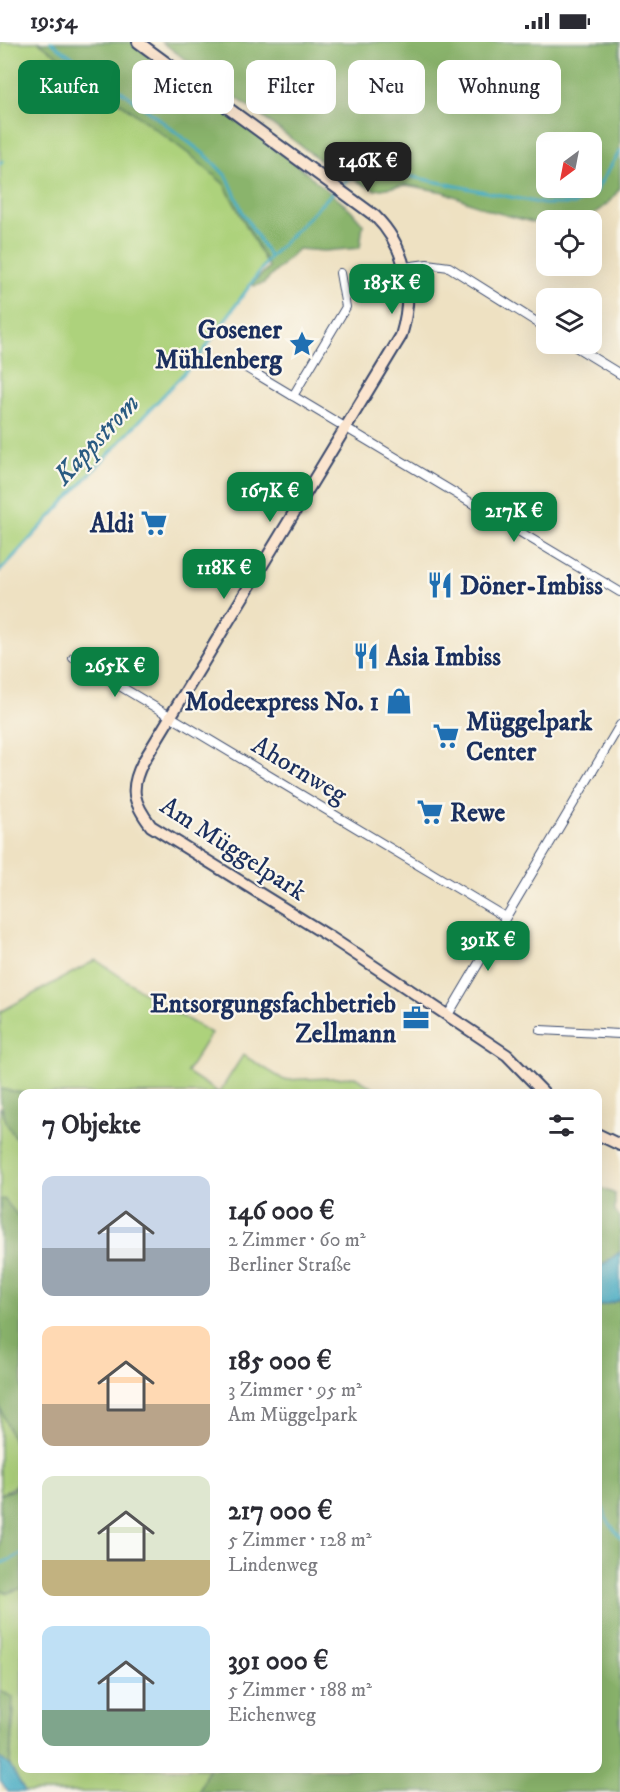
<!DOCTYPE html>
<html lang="de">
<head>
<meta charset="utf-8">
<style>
	:root { --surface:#fff; --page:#f2f2f3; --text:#2b2b33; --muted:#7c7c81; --accent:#0b8043 }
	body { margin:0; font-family:"IM FELL DW Pica",serif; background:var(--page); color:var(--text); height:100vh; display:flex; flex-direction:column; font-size:22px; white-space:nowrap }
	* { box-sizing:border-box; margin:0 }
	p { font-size:20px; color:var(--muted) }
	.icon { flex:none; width:33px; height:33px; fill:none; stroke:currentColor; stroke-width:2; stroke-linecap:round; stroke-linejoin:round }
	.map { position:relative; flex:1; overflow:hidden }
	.drawer { position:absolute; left:18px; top:1047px; width:584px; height:684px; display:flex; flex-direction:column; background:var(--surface); border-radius:12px; box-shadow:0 6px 24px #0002 }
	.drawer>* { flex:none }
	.banner { position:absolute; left:18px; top:18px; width:585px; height:54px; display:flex; gap:12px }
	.needle { width:39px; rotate:212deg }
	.tools { position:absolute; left:536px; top:90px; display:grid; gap:12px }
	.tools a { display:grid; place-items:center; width:66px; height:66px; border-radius:12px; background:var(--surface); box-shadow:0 6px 24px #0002; font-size:30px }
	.price { position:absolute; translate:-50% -51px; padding:0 14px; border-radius:12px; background:var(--accent); color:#fff; font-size:20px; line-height:39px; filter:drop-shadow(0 2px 3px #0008) }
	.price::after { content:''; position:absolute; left:50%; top:36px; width:18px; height:14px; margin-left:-9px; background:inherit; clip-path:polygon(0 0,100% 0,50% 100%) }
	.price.current { background:#222; color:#fff }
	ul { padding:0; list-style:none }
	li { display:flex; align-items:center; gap:18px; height:150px; padding:0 24px }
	li span { display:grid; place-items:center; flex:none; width:168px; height:120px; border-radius:12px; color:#555 }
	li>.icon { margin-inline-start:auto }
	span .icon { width:72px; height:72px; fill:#fffc; stroke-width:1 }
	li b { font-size:26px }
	h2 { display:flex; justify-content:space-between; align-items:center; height:72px; padding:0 24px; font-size:26px }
	.pill { padding:0 21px; border-radius:12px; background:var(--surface); box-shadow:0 6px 24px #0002; font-size:21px; line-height:54px }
	.pill.current { background:var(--accent); color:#fff }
	.status { display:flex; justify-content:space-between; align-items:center; height:42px; padding:0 30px; background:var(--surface); direction:ltr }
	.status svg { height:16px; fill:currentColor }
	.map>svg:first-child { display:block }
</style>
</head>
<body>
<div class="status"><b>19:54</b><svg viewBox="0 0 49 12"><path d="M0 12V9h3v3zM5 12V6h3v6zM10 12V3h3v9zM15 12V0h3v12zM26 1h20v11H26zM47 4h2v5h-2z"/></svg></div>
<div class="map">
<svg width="620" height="1750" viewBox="0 0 620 1750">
	<rect width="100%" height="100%" fill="#fbf7ec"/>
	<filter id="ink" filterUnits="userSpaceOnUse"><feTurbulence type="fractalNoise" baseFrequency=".0167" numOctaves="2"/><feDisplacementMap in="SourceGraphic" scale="12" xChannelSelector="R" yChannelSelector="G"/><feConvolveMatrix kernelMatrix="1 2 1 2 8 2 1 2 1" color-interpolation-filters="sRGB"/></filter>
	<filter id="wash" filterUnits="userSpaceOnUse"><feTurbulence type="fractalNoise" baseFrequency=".008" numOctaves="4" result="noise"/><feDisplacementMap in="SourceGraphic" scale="24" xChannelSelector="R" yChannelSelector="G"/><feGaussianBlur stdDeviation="1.35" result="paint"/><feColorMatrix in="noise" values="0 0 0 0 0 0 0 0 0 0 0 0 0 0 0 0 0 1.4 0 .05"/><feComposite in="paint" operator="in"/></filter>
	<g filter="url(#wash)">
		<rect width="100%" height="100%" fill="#eee1c2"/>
		<g fill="#add27c" stroke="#64806d" stroke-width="1.5">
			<polygon points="0,0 39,0 193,115 224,142 266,221 199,315 0,530"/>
			<polygon points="96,918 164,964 211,991 187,1030 219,1051 243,1013 284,1038 355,1035 382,1051 25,1052 0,1047 0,970"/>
			<polygon points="0,1065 14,1094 22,1101 22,1179 4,1158 0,1158"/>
			<path d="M0,1365C11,1393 42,1438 0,1452Z"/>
			<polygon points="22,1546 22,1726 208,1727 199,1750 25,1750 10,1724 14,1668 6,1651 0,1649 0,1548 8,1551"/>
		</g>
		<g fill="#8ab46c" stroke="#527265" stroke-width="1.5" fill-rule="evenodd">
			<polygon points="39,0 131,0 298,124 351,168 363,182 360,206 324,209 298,207 264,241 254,244 252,242 269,225 224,142 193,115"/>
			<path d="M162,0H620V146C598,178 583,178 546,178V182H539L491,169L444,150L406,143L375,148L361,141L324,121ZM546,100H591V146H546Z"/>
			<path d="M0,1047L25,1051L22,1052V1101C6,1089 0,1066 0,1047Z"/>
			<polygon points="597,1144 615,1152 615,1170 620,1175 620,1210 597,1227"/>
			<polygon points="4,1157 22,1179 22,1422 0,1365 0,1158"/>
			<polygon points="620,1258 620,1750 199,1750 208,1727 597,1726 597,1265"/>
			<polygon points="22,1434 22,1546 8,1551 0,1548 0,1452 13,1448"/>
			<polygon points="0,1649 13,1655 10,1724 0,1716"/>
		</g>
		<g fill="#47aec6" stroke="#316e92" stroke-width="1.5">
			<polygon points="620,1210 620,1258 597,1265 597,1227"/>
			<polygon points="0,1716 10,1724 25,1750 8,1750 0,1738"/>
		</g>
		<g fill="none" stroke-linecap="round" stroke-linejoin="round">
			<g stroke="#47aec6" stroke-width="3">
				<polyline points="51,0 134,58 208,115 228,136 243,171 270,215"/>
				<polyline points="0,122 3,119"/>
				<polyline points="340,144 350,136 374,127 544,162 575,162 593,153 620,109"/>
				<polyline points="0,529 199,315 270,215 335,148"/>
				<polyline points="597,1449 606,1476 620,1496"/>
				<polyline points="0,1522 22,1512"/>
			</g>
		</g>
	</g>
	<g filter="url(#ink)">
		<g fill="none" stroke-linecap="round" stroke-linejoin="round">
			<g stroke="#3b4a6d" stroke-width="10">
				<g id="street">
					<polyline points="404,225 427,222 449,225 546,286"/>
					<polyline points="571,302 620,332"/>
					<polyline points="243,324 620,550"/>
					<polyline points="293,354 346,265 340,231"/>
					<polyline points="73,616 505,875"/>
					<polyline points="448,973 620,683"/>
					<polyline points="540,988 620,992"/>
				</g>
			</g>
			<g stroke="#3b4a6d" stroke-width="14">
				<g id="secondary">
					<path d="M138,0L375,174C408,207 414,251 401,294L143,720C129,747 133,760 151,784L330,895L507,1013L545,1052"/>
					<polyline points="597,1092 620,1103"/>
				</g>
			</g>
			<use href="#street" stroke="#fff" stroke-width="8"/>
			<use href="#secondary" stroke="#fbe5cf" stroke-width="10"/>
		</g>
	</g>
	<defs>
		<g id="sight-bare" transform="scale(2.07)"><path d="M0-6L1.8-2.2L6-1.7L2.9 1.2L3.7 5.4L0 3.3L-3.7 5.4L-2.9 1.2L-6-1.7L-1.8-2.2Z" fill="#1f6fb2" stroke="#fbf7ec" stroke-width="2.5" paint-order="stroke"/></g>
		<g id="supermarket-bare" transform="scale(2.07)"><path d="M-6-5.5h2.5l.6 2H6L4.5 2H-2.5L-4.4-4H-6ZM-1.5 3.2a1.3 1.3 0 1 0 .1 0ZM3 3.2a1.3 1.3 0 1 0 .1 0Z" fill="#1f6fb2" stroke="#fbf7ec" stroke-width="2.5" paint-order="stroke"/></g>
		<g id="restaurant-bare" transform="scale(2.07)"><path d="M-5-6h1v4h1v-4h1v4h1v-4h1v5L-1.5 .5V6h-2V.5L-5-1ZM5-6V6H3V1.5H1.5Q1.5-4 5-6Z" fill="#1f6fb2" stroke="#fbf7ec" stroke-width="2.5" paint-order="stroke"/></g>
		<g id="shop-bare" transform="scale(2.07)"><path d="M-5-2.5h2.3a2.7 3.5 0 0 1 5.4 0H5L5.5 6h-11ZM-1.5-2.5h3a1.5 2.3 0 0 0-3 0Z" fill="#1f6fb2" stroke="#fbf7ec" stroke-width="2.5" paint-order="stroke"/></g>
		<g id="office-bare" transform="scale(2.07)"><path d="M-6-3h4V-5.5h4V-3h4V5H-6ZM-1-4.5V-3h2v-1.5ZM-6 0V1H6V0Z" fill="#1f6fb2" stroke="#fbf7ec" stroke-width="2.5" paint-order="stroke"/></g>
	</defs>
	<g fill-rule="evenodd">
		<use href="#sight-bare" x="302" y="302"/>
		<use href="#supermarket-bare" x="154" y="481"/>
		<use href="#restaurant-bare" x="440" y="543"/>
		<use href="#restaurant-bare" x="366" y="614"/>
		<use href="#shop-bare" x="399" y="659"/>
		<use href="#supermarket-bare" x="446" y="694"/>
		<use href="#supermarket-bare" x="430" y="770"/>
		<use href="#office-bare" x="416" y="976"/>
	</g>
	<g text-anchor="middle" stroke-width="4.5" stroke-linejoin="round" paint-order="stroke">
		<g font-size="26" font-weight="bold" fill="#1b2f5e" stroke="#fbf7ec" text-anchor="end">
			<text x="282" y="296">Gosener<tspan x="282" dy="30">Mühlenberg</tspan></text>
			<text x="134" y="490">Aldi</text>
			<text x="460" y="552" text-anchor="start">Döner-Imbiss</text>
			<text x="386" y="623" text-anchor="start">Asia Imbiss</text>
			<text x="379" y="668">Modeexpress No. 1</text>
			<text x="466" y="688" text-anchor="start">Müggelpark<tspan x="466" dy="30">Center</tspan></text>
			<text x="450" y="779" text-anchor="start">Rewe</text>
			<text x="396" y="970">Entsorgungsfachbetrieb<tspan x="396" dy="30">Zellmann</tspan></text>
		</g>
		<g font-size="26" fill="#1b2f5e" stroke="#fbf7ec">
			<text transform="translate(300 727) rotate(31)" y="9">Ahornweg</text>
			<text transform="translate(234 806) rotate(33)" y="9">Am Müggelpark</text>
		</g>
		<g font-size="27" font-style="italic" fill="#2a5b82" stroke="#fbf7ec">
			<text transform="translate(96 397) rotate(-47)" y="9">Kappstrom</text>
		</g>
	</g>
</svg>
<div class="tools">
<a><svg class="needle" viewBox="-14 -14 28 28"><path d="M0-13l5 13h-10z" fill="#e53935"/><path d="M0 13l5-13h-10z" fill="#7c7c81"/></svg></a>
<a><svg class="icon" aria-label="locate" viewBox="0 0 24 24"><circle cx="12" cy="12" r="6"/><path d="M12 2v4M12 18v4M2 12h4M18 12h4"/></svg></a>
<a><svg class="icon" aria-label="layers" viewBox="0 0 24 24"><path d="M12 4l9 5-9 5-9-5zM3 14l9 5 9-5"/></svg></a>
</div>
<b class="price current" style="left:368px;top:151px">146K €</b>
<b class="price" style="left:392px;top:273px">185K €</b>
<b class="price" style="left:270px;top:481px">167K €</b>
<b class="price" style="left:514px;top:501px">217K €</b>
<b class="price" style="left:224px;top:558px">118K €</b>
<b class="price" style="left:115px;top:656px">265K €</b>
<b class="price" style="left:488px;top:930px">391K €</b>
<div class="banner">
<a class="pill current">Kaufen</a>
<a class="pill">Mieten</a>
<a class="pill">Filter</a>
<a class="pill">Neu</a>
<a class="pill">Wohnung</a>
</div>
<section class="drawer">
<h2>7 Objekte<svg class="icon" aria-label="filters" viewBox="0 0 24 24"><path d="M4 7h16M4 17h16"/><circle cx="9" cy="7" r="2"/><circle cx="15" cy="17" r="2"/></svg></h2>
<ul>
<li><span style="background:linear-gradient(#c9d6e8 60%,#9aa5b1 0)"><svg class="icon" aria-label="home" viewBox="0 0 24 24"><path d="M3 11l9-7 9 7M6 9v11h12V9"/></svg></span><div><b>146 000 €</b><p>2 Zimmer · 60 m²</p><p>Berliner Straße</p></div></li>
<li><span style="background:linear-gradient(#ffd9b3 65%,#b9a48a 0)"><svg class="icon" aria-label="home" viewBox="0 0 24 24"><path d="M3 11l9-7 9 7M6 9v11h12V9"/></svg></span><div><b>185 000 €</b><p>3 Zimmer · 95 m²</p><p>Am Müggelpark</p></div></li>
<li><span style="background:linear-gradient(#dfe7d0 70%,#c2b280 0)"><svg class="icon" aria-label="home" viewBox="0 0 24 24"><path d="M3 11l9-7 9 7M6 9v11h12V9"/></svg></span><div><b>217 000 €</b><p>5 Zimmer · 128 m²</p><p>Lindenweg</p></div></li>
<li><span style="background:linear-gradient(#bfe0f5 70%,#7fa58c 0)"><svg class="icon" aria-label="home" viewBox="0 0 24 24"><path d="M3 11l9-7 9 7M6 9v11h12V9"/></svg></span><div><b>391 000 €</b><p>5 Zimmer · 188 m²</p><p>Eichenweg</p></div></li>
</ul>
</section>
</div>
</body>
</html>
